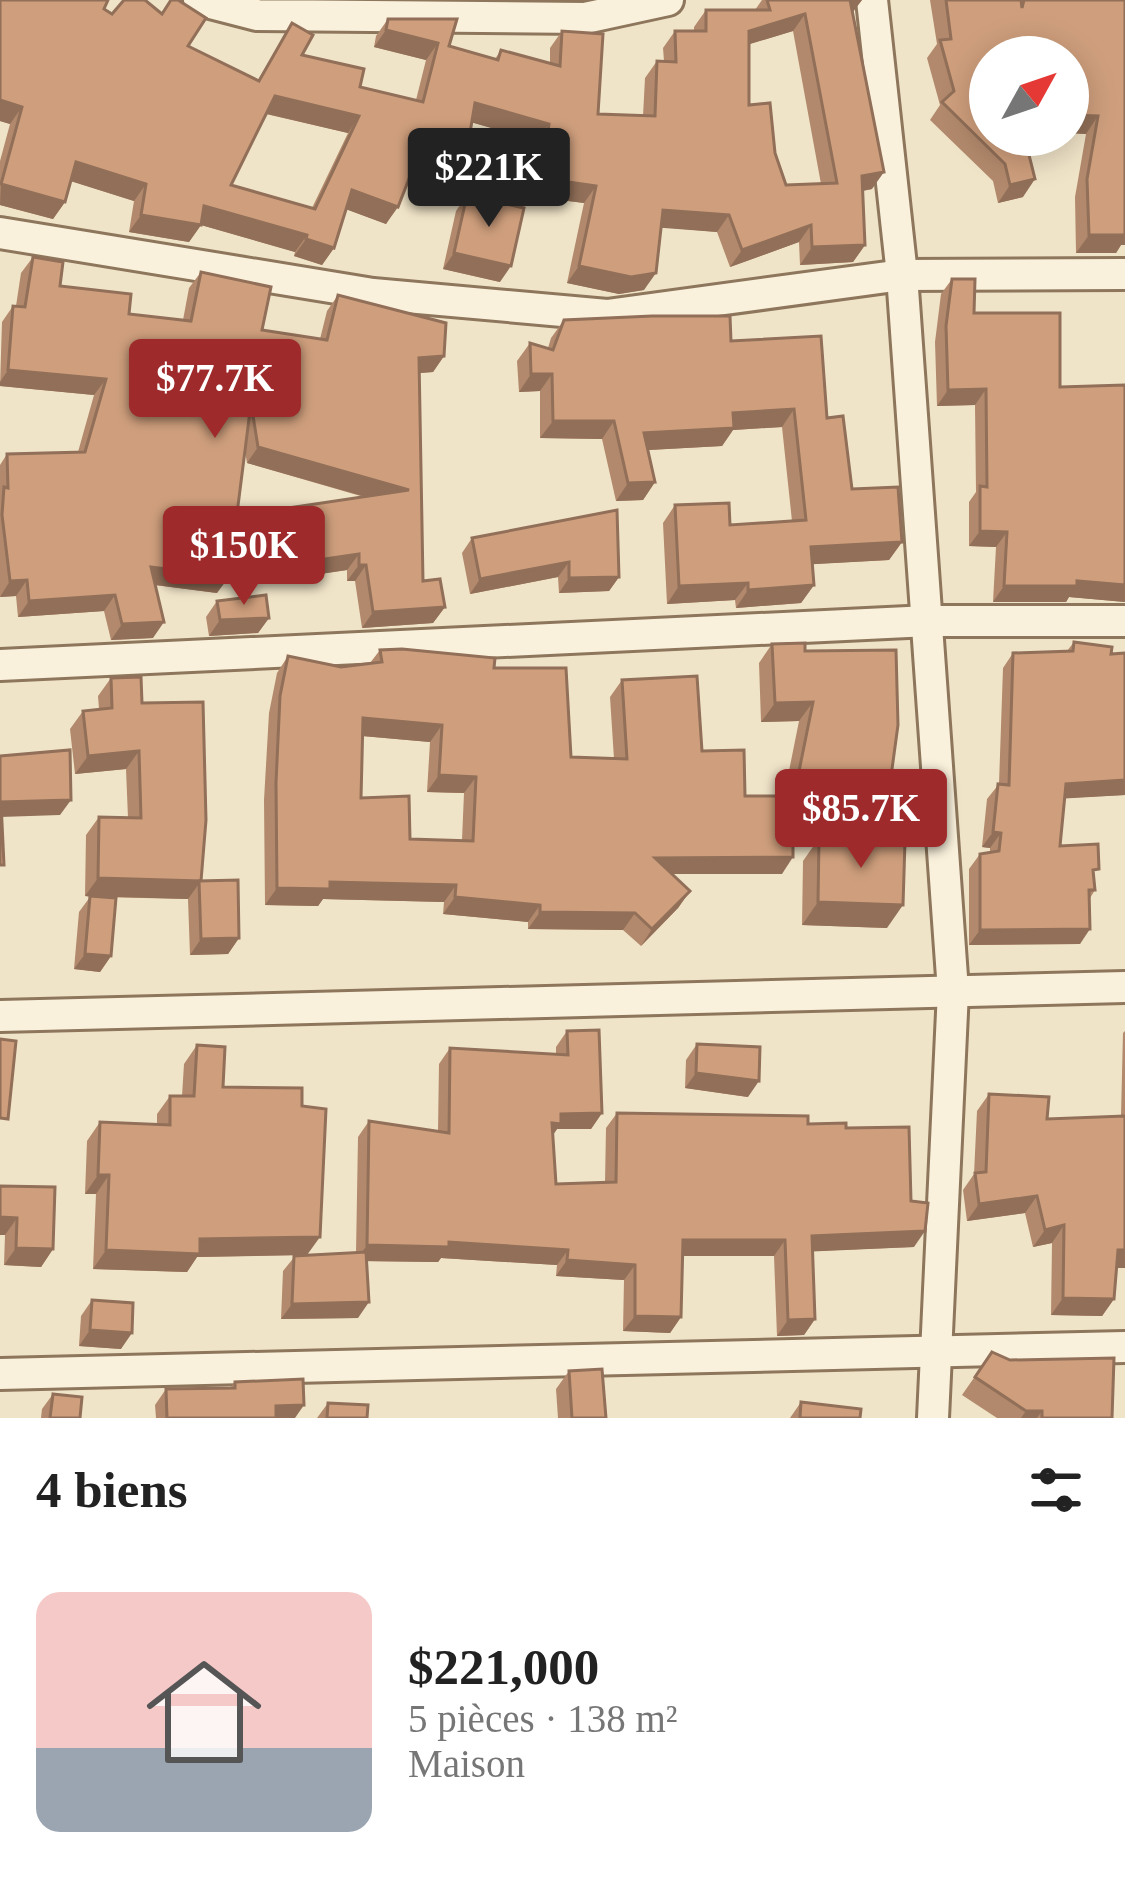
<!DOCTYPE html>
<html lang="fr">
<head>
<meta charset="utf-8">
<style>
	:root { --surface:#fff; --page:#f6f6f6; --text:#222; --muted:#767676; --line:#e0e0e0; --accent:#9e2a2b }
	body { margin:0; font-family:Georgia,serif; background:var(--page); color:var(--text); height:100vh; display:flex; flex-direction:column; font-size:45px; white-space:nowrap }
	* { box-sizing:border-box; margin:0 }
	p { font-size:39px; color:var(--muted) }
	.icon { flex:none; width:66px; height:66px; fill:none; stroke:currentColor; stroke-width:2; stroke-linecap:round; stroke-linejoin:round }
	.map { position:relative; height:1418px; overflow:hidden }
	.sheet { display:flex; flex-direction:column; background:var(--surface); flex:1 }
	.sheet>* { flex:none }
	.needle { width:78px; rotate:50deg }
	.tools { position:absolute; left:969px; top:36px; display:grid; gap:24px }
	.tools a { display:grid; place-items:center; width:120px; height:120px; border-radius:50%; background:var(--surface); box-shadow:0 6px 30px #0003; font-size:60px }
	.price { position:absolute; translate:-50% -102px; padding:0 27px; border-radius:12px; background:var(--accent); color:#fff; font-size:39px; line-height:78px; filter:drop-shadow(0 3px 6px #0008) }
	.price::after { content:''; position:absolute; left:50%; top:72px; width:36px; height:27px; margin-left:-18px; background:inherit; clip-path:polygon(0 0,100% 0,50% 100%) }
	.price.active { background:#222; color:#fff }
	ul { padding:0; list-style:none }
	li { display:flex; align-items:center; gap:36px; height:300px; padding:0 36px }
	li+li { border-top:3px solid var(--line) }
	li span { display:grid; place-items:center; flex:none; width:336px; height:240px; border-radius:24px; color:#555 }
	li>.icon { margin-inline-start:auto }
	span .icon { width:144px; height:144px; fill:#fffc; stroke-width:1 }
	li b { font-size:51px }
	h2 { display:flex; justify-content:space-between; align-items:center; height:144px; padding:0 36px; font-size:51px }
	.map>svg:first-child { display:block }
</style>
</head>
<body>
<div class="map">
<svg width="1125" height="1418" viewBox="0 0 1125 1418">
	<rect width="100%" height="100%" fill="#f0e4c8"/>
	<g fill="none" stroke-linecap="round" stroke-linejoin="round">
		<g stroke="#8d765c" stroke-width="36">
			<g id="minor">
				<polyline points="199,0 257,15 585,18 668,0"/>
				<polyline points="872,0 902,275 953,991 933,1418"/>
				<polyline points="0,233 373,294 607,315 902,275 1125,274"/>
				<polyline points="0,665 929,621 1125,621"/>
				<polyline points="0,1016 1125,987"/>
				<polyline points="0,1374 1125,1347"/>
			</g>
		</g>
		<use href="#minor" stroke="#faf1dc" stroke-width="30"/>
	</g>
	<g fill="#b2896c" fill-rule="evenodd">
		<path d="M762,0H862L851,13L872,189L863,191L865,245L853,262L800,265L799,242L730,267L717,232L661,227L644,290L619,294L567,283L584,203L529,196L537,141L471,122L463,174L451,191L407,184L386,224L346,209L334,248L322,265L294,256L295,252L201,225L189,242L129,232L134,201L71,181L65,202L53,219L0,205V161L10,124L0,121L104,9L112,14L188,46L258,80L292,23L302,55L360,87L416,100L426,60L374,47L376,36L388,19L449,46L495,59L501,50L550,63V48L562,31L598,114L643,116L645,78L657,61H664L663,48L675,31H694V27L706,10H755ZM793,31L821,184L786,185L775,153L749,105V44ZM266,114L348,133L312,208L231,185Z"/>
		<polygon points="930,0 1125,0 1125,245 1121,245 1116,253 1076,253 1075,197 1086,134 1068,133 1068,57 990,57 1023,197 998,203 993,181 930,120 940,105 927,58 937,44"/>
		<polygon points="467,195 500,282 443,269 456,211"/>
		<polygon points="33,257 60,286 129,314 183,320 189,288 201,272 262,330 320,339 327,311 338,295 444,356 433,372 419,373 423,581 445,607 433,623 362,628 355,581 347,581 347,570 266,582 257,527 268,511 364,497 247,463 245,451 217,593 155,585 153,638 111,640 104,611 18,617 16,596 0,597 0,465 7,454 78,452 94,395 0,386 2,322 13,306 16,306 21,273"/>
		<polygon points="952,279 974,313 1060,387 1125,385 1125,602 1069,597 1066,602 993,602 996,547 969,546 969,502 976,492 975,405 937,406 935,342 941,294"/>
		<polygon points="564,320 731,341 827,418 852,489 902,542 889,560 812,564 814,585 801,603 736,608 735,600 667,604 663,523 675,505 730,525 792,521 782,427 733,430 722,446 647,450 655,482 643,500 616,501 602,439 540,438 540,391 519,392 517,361 530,343 548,348 551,338"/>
		<polygon points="472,538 619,577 609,591 559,593 558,577 470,594 462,553"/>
		<polygon points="217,601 269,618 258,633 209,636 206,617"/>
		<polygon points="1074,642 1111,654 1125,653 1125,795 1065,798 1060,846 1094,877 1095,890 1090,898 1080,944 969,945 969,869 980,854 990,852 990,848 982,847 987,799 999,784 1003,668 1013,653 1067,651"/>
		<path d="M772,644L805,651L875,810L827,804L821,813L793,807L782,874H673L690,891L678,908L641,946L623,930L528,929V922L443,914L444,902L323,899L318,906L265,905L264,800L269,713L277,673L288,656L341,667L370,663L380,650L494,668L571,757L614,759L610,697L622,680L702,751L745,796H784L799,721L761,722L759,663ZM362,736L430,742L427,792L464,793L462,840L410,839L361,798Z"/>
		<polygon points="111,678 142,703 201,881 239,938 228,954 190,955 188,899 99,897 111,956 100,972 74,969 79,912 90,897 85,896 86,835 99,817 128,818 126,769 75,774 70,729 83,711 99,709 98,696"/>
		<polygon points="819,838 887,928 802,925 803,861"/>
		<polygon points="567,1031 602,1113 591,1129 557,1129 553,1135 556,1184 605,1183 606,1128 617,1113 808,1124 846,1128 911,1201 914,1247 813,1251 815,1319 804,1335 777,1336 774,1256 682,1256 681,1317 670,1333 623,1331 624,1280 556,1276 557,1265 441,1258 438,1262 366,1261 358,1318 281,1319 283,1271 296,1255 197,1257 187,1272 93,1269 96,1194 85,1194 87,1141 100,1122 157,1124 157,1114 170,1096 182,1096 184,1064 197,1045 223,1087 308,1255 356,1253 358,1137 369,1121 438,1131 439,1064 450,1048 556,1054 556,1047"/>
		<polygon points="1125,1031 1125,1268 1117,1268 1114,1299 1102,1316 1051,1315 1052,1243 1033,1247 1025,1213 967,1221 963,1190 974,1174 977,1111 989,1094 1047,1119 1121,1116 1123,1033"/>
		<polygon points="697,1044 748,1097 685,1088 686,1060"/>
		<polygon points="0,1186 53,1249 41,1267 4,1265 5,1235"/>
		<polygon points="92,1300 121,1349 79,1346 81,1316"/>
		<polygon points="992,1352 1112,1418 997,1418 962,1395"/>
		<polygon points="569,1371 606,1418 558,1418 556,1389"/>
		<polygon points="235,1382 295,1418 156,1418 155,1405 166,1389 230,1388"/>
		<polygon points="53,1394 80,1418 41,1418 42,1409"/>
		<polygon points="801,1402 860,1418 790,1418"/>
		<polygon points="328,1403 367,1418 317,1418"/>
	</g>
	<g fill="#916f58">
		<polygon points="849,0 862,0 853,12 837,17"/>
		<polygon points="805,14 793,31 737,48 749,31"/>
		<polygon points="386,30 438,43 426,60 374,47"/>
		<polygon points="275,96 359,116 348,133 263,113"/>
		<polygon points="0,100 22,107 10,124 0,121"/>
		<polygon points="475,103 549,124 537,141 463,120"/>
		<polygon points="1068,115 1098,116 1086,134 1068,133"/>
		<polygon points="76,162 146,184 134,201 64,179"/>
		<polygon points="414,166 463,174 451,191 402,183"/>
		<polygon points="884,172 872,189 850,193 862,176"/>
		<polygon points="541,178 596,186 584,203 529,196"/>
		<polygon points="1035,179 1023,197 998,203 1010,185"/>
		<polygon points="1,184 65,202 53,219 0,205"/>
		<polygon points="352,190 398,207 386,224 340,207"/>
		<polygon points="204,206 307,235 295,252 201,225 189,242 129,232 141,215"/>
		<polygon points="663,210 729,215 717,232 651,227"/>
		<polygon points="811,225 799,242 730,267 742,250"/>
		<polygon points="1125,231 1125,245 1121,245 1116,253 1076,253 1089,235"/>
		<polygon points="306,239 334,248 322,265 294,256"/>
		<polygon points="865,245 853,262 800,265 812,247"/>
		<polygon points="454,253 511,266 500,282 443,269"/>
		<polygon points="579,266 656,273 644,290 619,294 567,283"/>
		<polygon points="444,356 433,372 408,374 419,358"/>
		<polygon points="8,370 106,379 94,395 0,386 0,382"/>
		<polygon points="531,374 552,374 540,391 519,392"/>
		<polygon points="986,389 975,405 937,406 948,390"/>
		<polygon points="794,409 782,427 733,430 722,446 631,451 644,433 733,413"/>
		<polygon points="553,421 614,421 602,439 540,438"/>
		<polygon points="258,447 409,490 398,506 247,463"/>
		<polygon points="655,482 643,500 616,501 628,483"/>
		<polygon points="980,531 1007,532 996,547 969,546"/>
		<polygon points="902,542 889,560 799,565 811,547"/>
		<polygon points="359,554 347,570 266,582 277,566"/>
		<polygon points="569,562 558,577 470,594 480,579"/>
		<polygon points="359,565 366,565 355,581 347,581"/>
		<polygon points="151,567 229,577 217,593 140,583"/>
		<polygon points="619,577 609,591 559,593 569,578"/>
		<polygon points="27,580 16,596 0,597 10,581"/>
		<polygon points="1077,581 1125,585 1125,602 1069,597 1066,602 993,602 1004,586"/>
		<polygon points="748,583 735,600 667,604 679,586"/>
		<polygon points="814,585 801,603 736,608 748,590"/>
		<polygon points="115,595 104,611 18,617 29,601"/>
		<polygon points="445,607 433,623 362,628 373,612"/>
		<polygon points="269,618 258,633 209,636 220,620"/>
		<polygon points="164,622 153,638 111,640 122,624"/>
		<polygon points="813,702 799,721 761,722 775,703"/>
		<polygon points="363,718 442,725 430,742 351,735"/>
		<polygon points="139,751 126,769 75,774 88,756"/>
		<polygon points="439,775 476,777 464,793 427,792"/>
		<polygon points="1125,780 1125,795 1056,799 1066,784"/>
		<polygon points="836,784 889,791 875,810 827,804 821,813 782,805 796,786"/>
		<polygon points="71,800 60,815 0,817 1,802"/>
		<polygon points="993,832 1001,833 990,848 982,847"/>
		<polygon points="793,857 782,874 644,874 655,858"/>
		<polygon points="98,878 201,881 188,899 85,896"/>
		<polygon points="330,882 456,885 444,902 323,899 318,906 265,905 277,888"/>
		<polygon points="690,891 678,908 641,946 652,929"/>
		<polygon points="455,897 540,905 528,922 443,914"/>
		<polygon points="818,902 903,905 887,928 802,925"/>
		<polygon points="540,912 635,913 623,930 528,929"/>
		<polygon points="1090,929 1080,944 969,945 980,930"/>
		<polygon points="239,938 228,954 190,955 201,939"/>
		<polygon points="85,954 111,956 100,972 74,969"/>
		<polygon points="696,1073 759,1081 748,1097 685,1088"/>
		<polygon points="602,1113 591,1129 557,1129 550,1139 541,1139 561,1114"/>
		<polygon points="98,1175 109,1175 96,1194 85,1194"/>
		<polygon points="1037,1196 1025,1213 967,1221 979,1204"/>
		<polygon points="0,1217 17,1218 5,1235 0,1235"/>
		<polygon points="1064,1225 1052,1243 1033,1247 1045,1230"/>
		<polygon points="925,1231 914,1247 801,1252 812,1236"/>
		<polygon points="320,1237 307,1255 197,1257 187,1272 93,1269 106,1250 200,1239"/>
		<polygon points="683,1240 785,1240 774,1256 672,1256"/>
		<polygon points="449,1242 568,1250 557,1265 441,1258 438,1262 356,1261 367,1245"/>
		<polygon points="16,1248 53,1249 41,1267 4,1265"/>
		<polygon points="1118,1250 1125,1250 1125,1268 1106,1268"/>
		<polygon points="567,1260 635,1265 624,1280 556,1276"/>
		<polygon points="1063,1298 1114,1299 1102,1316 1051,1315"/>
		<polygon points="369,1302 358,1318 281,1319 292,1304"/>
		<polygon points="635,1316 681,1317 670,1333 623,1331"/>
		<polygon points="815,1319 804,1335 777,1336 788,1320"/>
		<polygon points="90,1330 132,1333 121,1349 79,1346"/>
		<polygon points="304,1405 295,1418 267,1418 276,1406"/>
		<polygon points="1026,1411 1042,1411 1037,1418 1021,1418"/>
	</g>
	<g fill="#cf9f7d" stroke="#916f58" stroke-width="3" fill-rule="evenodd">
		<path d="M0,0H108L104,9L112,14L124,0H145L162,14L171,0H178L206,18L188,46L259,81L292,23L313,35L302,55L364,69L360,87L423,102L438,43L386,30L388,19H457L449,46L498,60L501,50L560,66L562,31L603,34L598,114L655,116L657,61L676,62L675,31H706V10H770L767,0H850L884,172L862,176L865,245L812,247L811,225L742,250L729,215L663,210L656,273L631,277L579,266L596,186L541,178L549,124L475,103L463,174L414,166L398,207L352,190L334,248L306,239L307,235L204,206L201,225L141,215L146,184L76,162L65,202L1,184L22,107L0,100ZM805,14L837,183L786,185L775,153L770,103L749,105V31ZM275,96L359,116L315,209L231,185Z"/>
		<polygon points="946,0 1021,0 1022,8 1024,0 1125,0 1125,235 1089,235 1087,179 1098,116 1068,115 1068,57 990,57 990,135 1024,135 1035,179 1010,185 1005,164 942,102 954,91 940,40 951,39"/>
		<polygon points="467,195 524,208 511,266 454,253"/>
		<polygon points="33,257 63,262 60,286 131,294 129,314 191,321 201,272 271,287 262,330 327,340 338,295 446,323 444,356 419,358 423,581 440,579 445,607 373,612 366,565 359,565 359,554 277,566 268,511 409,490 258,447 251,403 229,577 151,567 164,622 122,624 115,595 29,601 27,580 10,581 2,515 4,487 8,488 7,454 85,452 106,379 8,370 13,306 25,307"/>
		<polygon points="952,279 975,279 974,313 1060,313 1060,387 1125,385 1125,585 1077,581 1077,586 1004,586 1007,532 980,531 980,486 987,487 986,389 948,390 946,326"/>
		<polygon points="652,316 730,316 731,341 821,336 827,418 843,416 852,489 898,487 902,542 811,547 814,585 748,590 748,583 679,586 675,505 729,503 730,525 806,520 794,409 733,413 734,428 644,433 655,482 628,483 614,421 553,421 552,374 531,374 530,343 553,350 564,320"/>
		<polygon points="617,510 619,577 569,578 569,562 480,579 472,538"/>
		<polygon points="266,595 269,618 220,620 217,601"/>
		<polygon points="1074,642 1112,647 1111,654 1125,653 1125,780 1066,784 1060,846 1098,844 1099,869 1093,870 1095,890 1089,890 1090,929 980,930 980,854 999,851 1001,833 993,832 998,784 1009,785 1013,653 1073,651"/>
		<polygon points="805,643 805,651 896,650 898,725 889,791 836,784 834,794 796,786 813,702 775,703 772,644"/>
		<path d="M402,649L495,658L494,668H566L571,757L627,759L622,680L697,676L702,751L744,750L745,796H793V857L655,858L690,891L652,929L635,913L540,912V905L455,897L456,885L330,882V889L277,888L276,783L280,696L288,656L341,667L382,662L380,650ZM363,718L442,725L439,775L476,777L473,841L410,839L409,796L361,798Z"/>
		<polygon points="141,677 142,703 203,702 206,820 201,881 98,878 99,817 141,818 139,751 88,756 83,711 112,708 111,678"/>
		<polygon points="70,750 71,800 1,802 4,865 0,865 0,756"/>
		<polygon points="819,838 905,841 903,905 818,902"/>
		<polygon points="238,880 239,938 201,939 199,881"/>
		<polygon points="90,896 116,898 111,956 85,954"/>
		<polygon points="599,1030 602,1113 561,1114 561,1124 552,1123 556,1184 616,1182 617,1113 808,1116 808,1124 846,1123 846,1128 909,1127 911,1201 928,1203 925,1231 812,1236 815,1319 788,1320 785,1240 683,1240 681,1317 635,1316 635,1265 567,1260 568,1250 449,1242 449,1247 367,1245 369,1121 449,1133 450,1048 568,1055 567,1031"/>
		<polygon points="0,1039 16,1041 8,1119 0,1118"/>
		<polygon points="697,1044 760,1047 759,1081 696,1073"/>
		<polygon points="197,1045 225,1047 223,1087 302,1088 302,1106 326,1109 320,1237 200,1239 200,1254 106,1250 109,1175 98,1175 100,1122 170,1125 170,1096 194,1096"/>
		<polygon points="989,1094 1049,1097 1047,1119 1125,1116 1125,1250 1118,1250 1114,1299 1063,1298 1064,1225 1045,1230 1037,1196 979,1204 975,1173 986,1172"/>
		<polygon points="0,1186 55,1187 53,1249 16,1248 17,1218 0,1217"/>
		<polygon points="366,1252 369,1302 292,1304 294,1256"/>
		<polygon points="92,1300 133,1303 132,1333 90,1330"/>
		<polygon points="992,1352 1010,1360 1114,1358 1112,1418 1042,1418 1042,1411 1026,1411 975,1377"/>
		<polygon points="602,1369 606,1418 572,1418 569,1371"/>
		<polygon points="303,1379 304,1405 276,1406 276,1418 167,1418 166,1389 235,1388 235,1382"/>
		<polygon points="53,1394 82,1397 80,1418 50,1418"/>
		<polygon points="801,1402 861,1409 860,1418 800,1418"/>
		<polygon points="328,1403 368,1405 367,1418 327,1418"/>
	</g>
</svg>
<div class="tools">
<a><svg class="needle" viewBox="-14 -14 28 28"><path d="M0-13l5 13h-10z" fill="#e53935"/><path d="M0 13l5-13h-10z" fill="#767676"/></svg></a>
</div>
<b class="price active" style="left:489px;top:230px">$221K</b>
<b class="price" style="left:215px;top:441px">$77.7K</b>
<b class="price" style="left:244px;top:608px">$150K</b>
<b class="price" style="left:861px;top:871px">$85.7K</b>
</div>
<section class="sheet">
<h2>4 biens<svg class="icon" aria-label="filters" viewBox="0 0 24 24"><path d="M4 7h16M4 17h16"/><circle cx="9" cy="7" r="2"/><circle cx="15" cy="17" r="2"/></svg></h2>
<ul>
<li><span style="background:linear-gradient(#f6c9c9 65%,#9aa5b1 0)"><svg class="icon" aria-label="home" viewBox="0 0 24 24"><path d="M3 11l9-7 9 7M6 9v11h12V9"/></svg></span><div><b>$221,000</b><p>5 pièces · 138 m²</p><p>Maison</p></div></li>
</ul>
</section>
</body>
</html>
